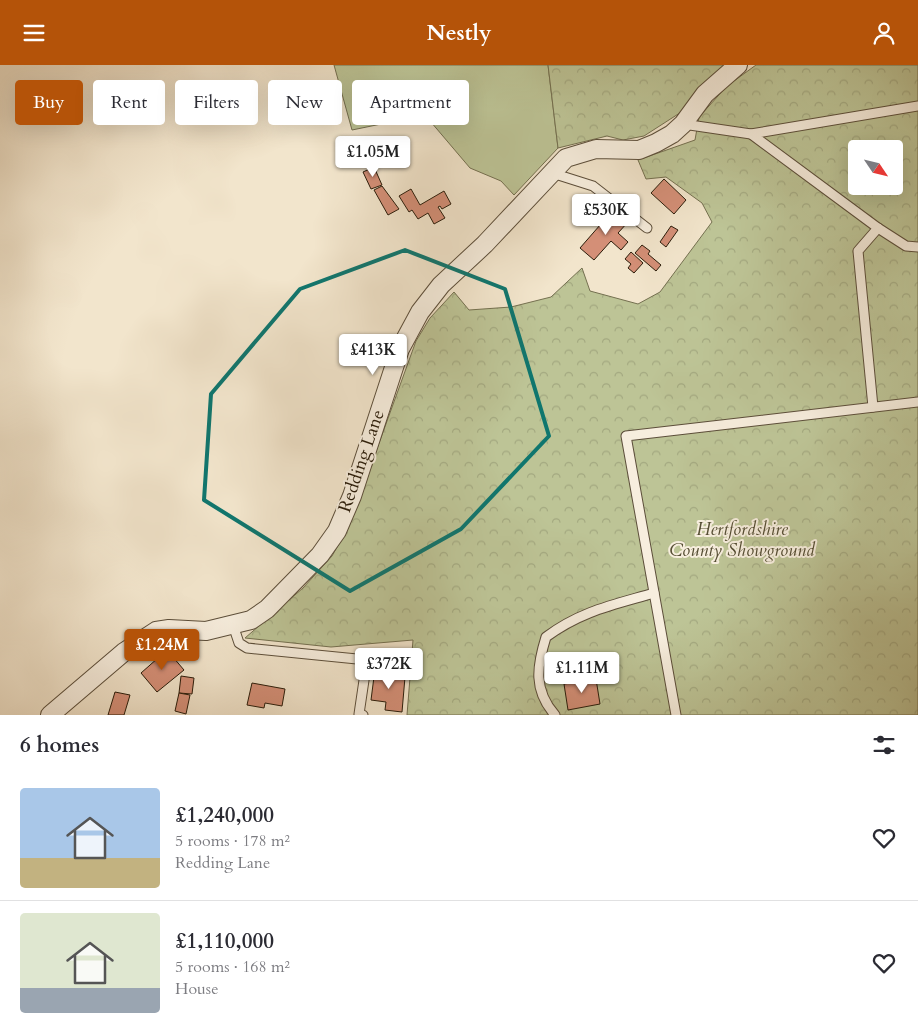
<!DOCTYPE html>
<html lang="en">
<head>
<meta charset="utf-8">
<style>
	:root { --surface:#fff; --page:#f7f7f7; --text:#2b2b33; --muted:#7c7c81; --line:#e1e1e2; --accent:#b45309 }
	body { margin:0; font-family:Cardo,serif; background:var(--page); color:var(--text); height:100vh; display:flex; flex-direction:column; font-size:19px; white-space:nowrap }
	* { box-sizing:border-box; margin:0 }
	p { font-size:16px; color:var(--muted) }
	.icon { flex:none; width:28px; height:28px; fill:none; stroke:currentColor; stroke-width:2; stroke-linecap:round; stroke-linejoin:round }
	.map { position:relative; height:650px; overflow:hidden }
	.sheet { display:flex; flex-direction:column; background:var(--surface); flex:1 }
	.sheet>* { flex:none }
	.top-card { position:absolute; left:15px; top:15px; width:500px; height:45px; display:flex; gap:10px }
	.needle { width:32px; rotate:125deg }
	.controls { position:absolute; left:848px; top:75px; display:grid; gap:10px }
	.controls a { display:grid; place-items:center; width:55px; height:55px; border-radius:5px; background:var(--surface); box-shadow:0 5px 20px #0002; font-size:25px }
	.price { position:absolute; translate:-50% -42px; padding:0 11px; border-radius:5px; background:#fff; color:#222; font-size:16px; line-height:32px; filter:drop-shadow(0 1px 2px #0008) }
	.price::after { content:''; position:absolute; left:50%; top:30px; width:15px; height:11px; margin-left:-8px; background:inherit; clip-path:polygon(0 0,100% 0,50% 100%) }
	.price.on { background:var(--accent); color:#fff }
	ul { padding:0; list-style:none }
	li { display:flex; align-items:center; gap:15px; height:125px; padding:0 20px }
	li+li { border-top:1px solid var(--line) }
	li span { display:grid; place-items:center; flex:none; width:140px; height:100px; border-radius:5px; color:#555 }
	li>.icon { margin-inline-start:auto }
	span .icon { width:60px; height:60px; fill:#fffc; stroke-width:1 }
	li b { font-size:21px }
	h2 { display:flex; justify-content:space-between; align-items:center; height:60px; padding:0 20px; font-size:21px }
	.tag { padding:0 18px; border-radius:5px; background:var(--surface); box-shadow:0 5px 20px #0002; font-size:18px; line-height:45px }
	.tag.on { background:var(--accent); color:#fff }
	header { display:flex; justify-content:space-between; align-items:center; height:65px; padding:0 20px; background:var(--accent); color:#fff; font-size:22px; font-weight:600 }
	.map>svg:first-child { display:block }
</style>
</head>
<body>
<header><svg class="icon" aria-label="menu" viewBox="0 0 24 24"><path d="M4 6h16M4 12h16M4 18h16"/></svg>Nestly<svg class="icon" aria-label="person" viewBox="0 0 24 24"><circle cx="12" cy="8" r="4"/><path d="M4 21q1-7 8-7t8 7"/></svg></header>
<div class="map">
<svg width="918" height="650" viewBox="0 0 918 650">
	<defs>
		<pattern id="forest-crowns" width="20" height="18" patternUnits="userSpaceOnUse" patternTransform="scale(1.25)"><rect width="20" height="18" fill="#bdc496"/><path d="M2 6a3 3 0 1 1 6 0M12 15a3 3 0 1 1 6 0" fill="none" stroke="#a3a880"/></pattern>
	</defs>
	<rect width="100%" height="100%" fill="#f2e5cc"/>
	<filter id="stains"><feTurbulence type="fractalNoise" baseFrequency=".004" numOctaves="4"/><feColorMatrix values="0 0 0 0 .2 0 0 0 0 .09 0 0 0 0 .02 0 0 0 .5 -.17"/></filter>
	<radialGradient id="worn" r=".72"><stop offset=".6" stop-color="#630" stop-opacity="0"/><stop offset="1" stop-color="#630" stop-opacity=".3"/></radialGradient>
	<polygon fill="#bdc496" stroke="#747050" points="334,0 548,0 558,83 514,130 501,116 470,103 425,50 352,65"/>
	<g fill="url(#forest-crowns)" stroke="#747050" fill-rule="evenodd">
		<polygon points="548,0 729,0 686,44 644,71 623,75 607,71 558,83"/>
		<path d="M756,0H918V650H407L413,575L331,582L245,573L303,523L332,491L349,461L416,276L430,253L454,227L469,245L511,242L551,232L582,203L590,226L638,239L660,227L712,157L702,138L666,112L646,114L638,95L695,75L699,52L727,21ZM856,84H894V121H856Z"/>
	</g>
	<g fill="#d48f77" stroke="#2a1c0a">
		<polygon points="374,102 382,120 371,124 363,107"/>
		<polygon points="664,114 686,135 674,149 651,128"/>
		<polygon points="382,121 399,144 388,150 374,125"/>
		<polygon points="411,124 420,140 444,126 451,139 442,144 440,141 438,142 445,153 434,159 428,148 418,154 412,145 409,147 399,131"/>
		<polygon points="614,144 628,157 618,168 628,177 621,185 611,176 594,195 580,183"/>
		<polygon points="671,161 678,165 666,182 660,177"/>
		<polygon points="642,180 650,186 648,189 661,200 656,206 635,188"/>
		<polygon points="631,187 643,198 634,208 628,203 631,199 625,194"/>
		<polygon points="167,585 184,605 157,627 141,608"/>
		<polygon points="375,604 389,606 388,613 392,614 393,611 405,612 402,647 385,645 386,637 371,635"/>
		<polygon points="181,611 194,613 192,629 179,628"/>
		<polygon points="596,614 600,639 568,645 564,619"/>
		<polygon points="252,618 285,624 282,641 265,638 264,643 247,640"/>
		<polygon points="115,627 130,630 124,650 108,650"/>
		<polygon points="179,628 190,630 186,649 175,646"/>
	</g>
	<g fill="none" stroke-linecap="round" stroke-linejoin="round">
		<g stroke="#5c4e3a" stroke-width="11">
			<g id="service">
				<polyline points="918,41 751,69 878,163 906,181 918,182"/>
				<polyline points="683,59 751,69"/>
				<polyline points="552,108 593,121 647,163"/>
				<polyline points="873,342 858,186 878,163"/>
				<polyline points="233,560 239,578 247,583 367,595 359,649 363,650"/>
				<path d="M555,650C533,625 537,601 546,572C581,546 613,540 654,528"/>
				<polyline points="676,650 626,371 918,337"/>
			</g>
		</g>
		<g stroke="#5c4e3a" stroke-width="20">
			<polyline id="minor" points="50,650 124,587 156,566 169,564 206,566 251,555 267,544 320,490 337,466 352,431 400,284 420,247 441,220 485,179 566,93 596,84 639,85 656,78 672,69 683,59 705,29 738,0"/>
		</g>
		<use href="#service" stroke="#f7eede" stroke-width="9"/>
		<use href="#minor" stroke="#f7eede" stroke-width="18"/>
	</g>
	<path fill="none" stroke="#0f766e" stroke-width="4" stroke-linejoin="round" d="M405,185L505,224L549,371L461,464L350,526L204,435L211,329L300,224Z"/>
	<g text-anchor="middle" stroke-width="4" stroke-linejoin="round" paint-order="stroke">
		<g font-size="18" fill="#2a1c0a" stroke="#f7eede">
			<text transform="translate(361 396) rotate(-71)" y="6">Redding Lane</text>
		</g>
		<g font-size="18" font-style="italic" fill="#564e34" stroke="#f7eede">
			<text x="742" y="470">Hertfordshire<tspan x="742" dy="21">County Showground</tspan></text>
		</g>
	</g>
	<rect width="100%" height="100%" filter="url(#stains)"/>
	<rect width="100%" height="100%" fill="url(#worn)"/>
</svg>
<div class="controls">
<a><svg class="needle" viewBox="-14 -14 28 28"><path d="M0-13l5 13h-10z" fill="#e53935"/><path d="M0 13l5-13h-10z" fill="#7c7c81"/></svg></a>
</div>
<b class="price" style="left:373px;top:113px">£1.05M</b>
<b class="price" style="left:606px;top:171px">£530K</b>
<b class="price" style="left:373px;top:311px">£413K</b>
<b class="price on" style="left:162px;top:606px">£1.24M</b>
<b class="price" style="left:389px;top:625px">£372K</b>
<b class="price" style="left:582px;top:629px">£1.11M</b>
<div class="top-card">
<a class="tag on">Buy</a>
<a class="tag">Rent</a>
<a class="tag">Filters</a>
<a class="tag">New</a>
<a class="tag">Apartment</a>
</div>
</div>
<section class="sheet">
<h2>6 homes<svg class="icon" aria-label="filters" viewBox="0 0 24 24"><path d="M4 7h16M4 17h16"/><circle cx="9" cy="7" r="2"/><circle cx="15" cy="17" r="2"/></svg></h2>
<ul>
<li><span style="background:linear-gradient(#a9c7e8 70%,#c2b280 0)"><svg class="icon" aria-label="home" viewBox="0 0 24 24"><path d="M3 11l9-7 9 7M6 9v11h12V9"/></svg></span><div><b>£1,240,000</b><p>5 rooms · 178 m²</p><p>Redding Lane</p></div><svg class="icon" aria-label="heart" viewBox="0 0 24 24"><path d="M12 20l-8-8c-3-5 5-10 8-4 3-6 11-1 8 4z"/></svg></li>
<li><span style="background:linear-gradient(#dfe7d0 75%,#9aa5b1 0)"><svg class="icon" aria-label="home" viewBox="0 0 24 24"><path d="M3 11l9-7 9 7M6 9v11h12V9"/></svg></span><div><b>£1,110,000</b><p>5 rooms · 168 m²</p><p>House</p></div><svg class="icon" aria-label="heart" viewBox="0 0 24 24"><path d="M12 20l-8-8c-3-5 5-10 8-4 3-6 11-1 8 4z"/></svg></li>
</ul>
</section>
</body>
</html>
